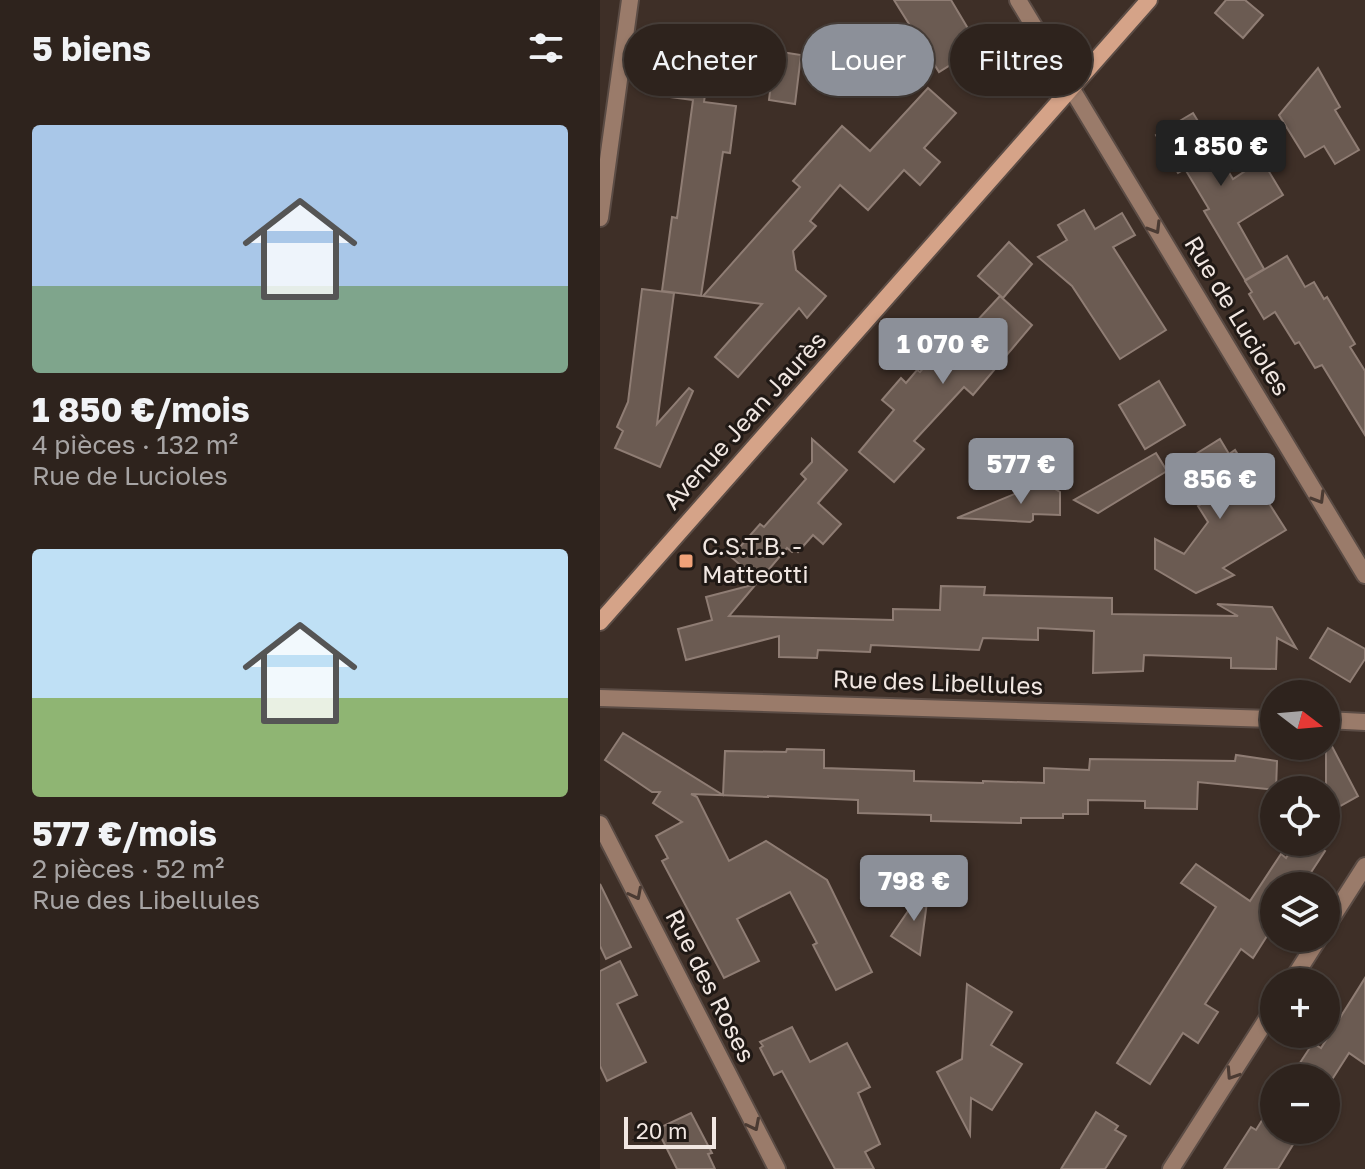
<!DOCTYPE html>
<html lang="fr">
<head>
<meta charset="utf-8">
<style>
	:root { --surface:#2e231d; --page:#3a2f2a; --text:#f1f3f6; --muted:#a7a4a4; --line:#49403b; --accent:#8c9099 }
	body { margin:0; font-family:"Golos Text",sans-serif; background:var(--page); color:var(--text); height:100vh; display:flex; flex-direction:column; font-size:30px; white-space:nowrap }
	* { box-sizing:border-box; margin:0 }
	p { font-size:26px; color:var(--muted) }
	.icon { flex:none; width:44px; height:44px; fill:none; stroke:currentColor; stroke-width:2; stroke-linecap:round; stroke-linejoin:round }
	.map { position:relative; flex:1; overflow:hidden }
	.panel { display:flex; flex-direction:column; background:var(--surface); width:600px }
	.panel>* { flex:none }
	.top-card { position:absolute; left:24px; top:24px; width:620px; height:72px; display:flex; gap:16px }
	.needle { width:52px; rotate:106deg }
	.fabs { position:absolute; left:660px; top:680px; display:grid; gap:16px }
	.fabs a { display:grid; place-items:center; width:80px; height:80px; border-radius:50%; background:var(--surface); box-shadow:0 2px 6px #0004,0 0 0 2px var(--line); font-size:40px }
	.scale { position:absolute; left:24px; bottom:20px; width:92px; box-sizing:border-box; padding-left:8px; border:4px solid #f1e7e2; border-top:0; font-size:22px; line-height:28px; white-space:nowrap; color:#f1e7e2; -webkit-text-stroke:6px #201915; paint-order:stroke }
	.price { position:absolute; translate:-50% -68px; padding:0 18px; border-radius:8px; background:var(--accent); color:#fff; font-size:26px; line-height:52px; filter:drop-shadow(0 2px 4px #0008) }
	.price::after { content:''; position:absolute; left:50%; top:48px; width:24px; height:18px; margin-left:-12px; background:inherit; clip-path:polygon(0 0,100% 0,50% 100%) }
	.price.on { background:#222; color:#fff }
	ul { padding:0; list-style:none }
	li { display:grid; align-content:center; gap:16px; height:424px; padding:0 32px }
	li span { display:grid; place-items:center; height:248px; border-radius:8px; color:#555 }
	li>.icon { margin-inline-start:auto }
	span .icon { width:144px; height:144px; fill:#fffc; stroke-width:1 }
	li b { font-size:34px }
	h2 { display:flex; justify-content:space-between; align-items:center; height:96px; padding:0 32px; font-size:34px }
	.chip { padding:0 28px; border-radius:36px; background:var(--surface); box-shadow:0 2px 6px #0004,0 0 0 2px var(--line); font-size:28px; line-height:72px }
	.chip.on { background:var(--accent); color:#fff }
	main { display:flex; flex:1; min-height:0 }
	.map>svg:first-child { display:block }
</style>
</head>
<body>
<main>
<section class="panel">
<h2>5 biens<svg class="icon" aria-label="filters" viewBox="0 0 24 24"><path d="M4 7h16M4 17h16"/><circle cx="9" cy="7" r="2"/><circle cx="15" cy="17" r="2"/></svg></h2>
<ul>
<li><span style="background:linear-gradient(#a9c7e8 65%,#7fa58c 0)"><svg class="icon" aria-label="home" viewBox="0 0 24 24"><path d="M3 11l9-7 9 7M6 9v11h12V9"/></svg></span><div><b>1 850 €/mois</b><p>4 pièces · 132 m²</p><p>Rue de Lucioles</p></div></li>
<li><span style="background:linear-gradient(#bfe0f5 60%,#8fb573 0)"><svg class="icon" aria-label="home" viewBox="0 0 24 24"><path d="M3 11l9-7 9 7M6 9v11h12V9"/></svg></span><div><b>577 €/mois</b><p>2 pièces · 52 m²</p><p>Rue des Libellules</p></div></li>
</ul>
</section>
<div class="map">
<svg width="765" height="1169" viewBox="0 0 765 1169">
	<rect width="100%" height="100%" fill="#3e2f27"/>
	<g fill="#6b5b52" stroke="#8f7d74" stroke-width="2">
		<polygon points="294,0 351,0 379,47 339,72"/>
		<polygon points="626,0 645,0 663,15 643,38 615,13"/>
		<polygon points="76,38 112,43 104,102 136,106 130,153 123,152 101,296 62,291 72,217 77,218 93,100 69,97"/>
		<polygon points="175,51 201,55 195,104 169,100"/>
		<polygon points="718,68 740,107 735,110 759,150 735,164 724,146 705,157 679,115"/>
		<polygon points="328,88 356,113 324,148 340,162 320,185 304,170 268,210 240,185 210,221 216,226 193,251 196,270 226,296 207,318 199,308 138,377 115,357 162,304 103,296 200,187 193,181 242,126 270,151"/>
		<polygon points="593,113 633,179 662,160 683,195 638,223 664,269 645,280 604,211 609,209 585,169 578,173 556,135"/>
		<polygon points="484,210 495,229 522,213 535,235 513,247 566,330 520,359 472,286 438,257 467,240 458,225"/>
		<polygon points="409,242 432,264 403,298 378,276"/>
		<polygon points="687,256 705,287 714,282 724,299 727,297 755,344 750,347 765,371 765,435 722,365 715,368 699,342 695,344 675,312 664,319 649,294 652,292 645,281"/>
		<polygon points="42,289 74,293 57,424 89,388 93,391 60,467 15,448 23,431 17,427 28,402"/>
		<polygon points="400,296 432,325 373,395 364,387 314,441 324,449 294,482 259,452 294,410 282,400 301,378 306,383 317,370 320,372 356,331 362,337"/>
		<polygon points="559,381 585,425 545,449 519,405"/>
		<polygon points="212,439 247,470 218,503 241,524 223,544 213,535 198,552 195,549 192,552 187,548 159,581 131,557 160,524 164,527 206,479 201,474 212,462"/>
		<polygon points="620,439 629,454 635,450 686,530 623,568 634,575 596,593 555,569 555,539 584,554 608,522 598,506 606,501 583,462"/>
		<polygon points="556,453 567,471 498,513 474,500"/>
		<polygon points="443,482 460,492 460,515 433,514 433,520 430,522 357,518"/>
		<polygon points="156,584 129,616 293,620 293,609 340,610 341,586 385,587 384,595 512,598 512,614 638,616 617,604 672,607 696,648 677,638 676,669 631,668 631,658 544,655 543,671 493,673 494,631 438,628 438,640 383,638 379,650 271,645 270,652 218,650 217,658 179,657 179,636 86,660 78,629 112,620 106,597"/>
		<polygon points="728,628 765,649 765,659 750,682 710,658"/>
		<polygon points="23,733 123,795 125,751 186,752 187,749 224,750 224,768 314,771 314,781 383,783 383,781 444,783 444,768 489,770 490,759 635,761 636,755 677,761 676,790 598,782 597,809 545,808 545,801 488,800 488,814 463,814 463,818 421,818 421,823 331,821 331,815 258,813 258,800 168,796 168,797 91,794 97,797 129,861 166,841 227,880 272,972 236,990 213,945 217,943 190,892 137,919 159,961 124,978 62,861 68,858 56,836 82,822 53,803 60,792 52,792 5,760"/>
		<polygon points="726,735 758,796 726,814"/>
		<polygon points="696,842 711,842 725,851 702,886 674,886 674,925 653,958 641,949 605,1004 618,1012 598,1043 583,1033 550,1084 517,1063 616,907 581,883 596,864 650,901 681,854 686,858"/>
		<polygon points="330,879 320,955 291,936"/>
		<polygon points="0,884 31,947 6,959 0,946"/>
		<polygon points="20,961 37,995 17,1004 46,1062 7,1081 0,1066 0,971"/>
		<polygon points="765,978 765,1064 749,1053 733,1078 690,1078 713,1043 721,1048"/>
		<polygon points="367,984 412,1012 391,1045 422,1064 392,1110 371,1098 370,1135 337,1072 362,1059"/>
		<polygon points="192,1027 210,1062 247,1043 270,1087 258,1093 280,1144 265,1152 274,1169 235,1169 182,1071 174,1075 160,1048 163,1046 160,1042"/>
		<polygon points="674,1101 674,1130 702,1130 678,1169 624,1169 651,1127 656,1130"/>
		<polygon points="496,1112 518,1126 515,1130 526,1136 505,1169 461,1169"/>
		<polygon points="91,1113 112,1153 108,1154 115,1169 77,1169 57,1129"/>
	</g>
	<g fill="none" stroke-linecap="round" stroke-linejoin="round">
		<g stroke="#5b4c45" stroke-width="20">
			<g id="minor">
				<polyline points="418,0 765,575"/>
				<polyline points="0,218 30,0"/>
				<polyline points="0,698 674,719"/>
				<polyline points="726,720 765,722"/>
				<polyline points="0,824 177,1169"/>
				<polyline points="726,927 765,866"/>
				<polyline points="691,982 719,938"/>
				<polyline points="571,1169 674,1008"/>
			</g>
		</g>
		<g stroke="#5b4c45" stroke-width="20">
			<polyline id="secondary" points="0,622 549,0"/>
		</g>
		<use href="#minor" stroke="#9a7b6a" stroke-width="16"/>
		<use href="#secondary" stroke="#d5a388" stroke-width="16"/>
	</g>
	<defs><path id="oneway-chevron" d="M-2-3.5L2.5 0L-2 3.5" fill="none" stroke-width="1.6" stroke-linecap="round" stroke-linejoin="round" transform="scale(2)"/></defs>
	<g stroke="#4b3b33">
		<use href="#oneway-chevron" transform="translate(555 228) rotate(59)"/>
		<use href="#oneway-chevron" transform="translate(719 498) rotate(59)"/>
		<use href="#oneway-chevron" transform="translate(36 894) rotate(63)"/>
		<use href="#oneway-chevron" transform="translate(632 1074) rotate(123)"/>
		<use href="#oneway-chevron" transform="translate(154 1125) rotate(63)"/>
	</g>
	<rect fill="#f0a279" stroke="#201915" stroke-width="3" x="78" y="553" width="16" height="16" rx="4"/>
	<g text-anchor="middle" stroke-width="6" stroke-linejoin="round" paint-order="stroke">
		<g font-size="24" fill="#f1e7e2" stroke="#201915">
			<text transform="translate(637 316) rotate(59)" y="8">Rue de Lucioles</text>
			<text transform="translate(145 421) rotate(-48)" y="8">Avenue Jean Jaurès</text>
			<text transform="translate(338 683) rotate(2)" y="8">Rue des Libellules</text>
			<text transform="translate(110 986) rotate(63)" y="8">Rue des Roses</text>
		</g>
		<g font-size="24" fill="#f1e7e2" stroke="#201915" text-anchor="start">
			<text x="102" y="555">C.S.T.B. -<tspan x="102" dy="28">Matteotti</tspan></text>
		</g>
	</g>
</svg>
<div class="fabs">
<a><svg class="needle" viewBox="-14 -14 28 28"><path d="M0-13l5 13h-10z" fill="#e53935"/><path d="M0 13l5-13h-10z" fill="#a7a4a4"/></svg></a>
<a><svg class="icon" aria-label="locate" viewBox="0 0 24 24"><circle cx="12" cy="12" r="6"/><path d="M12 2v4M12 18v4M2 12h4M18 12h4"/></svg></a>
<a><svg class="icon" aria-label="layers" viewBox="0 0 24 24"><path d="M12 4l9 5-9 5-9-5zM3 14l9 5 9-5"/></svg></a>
<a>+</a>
<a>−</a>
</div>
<div class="scale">20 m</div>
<b class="price on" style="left:621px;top:188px">1 850 €</b>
<b class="price" style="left:343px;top:386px">1 070 €</b>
<b class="price" style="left:421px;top:506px">577 €</b>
<b class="price" style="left:620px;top:521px">856 €</b>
<b class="price" style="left:314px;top:923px">798 €</b>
<div class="top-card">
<a class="chip">Acheter</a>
<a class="chip on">Louer</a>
<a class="chip">Filtres</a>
</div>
</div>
</main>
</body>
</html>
